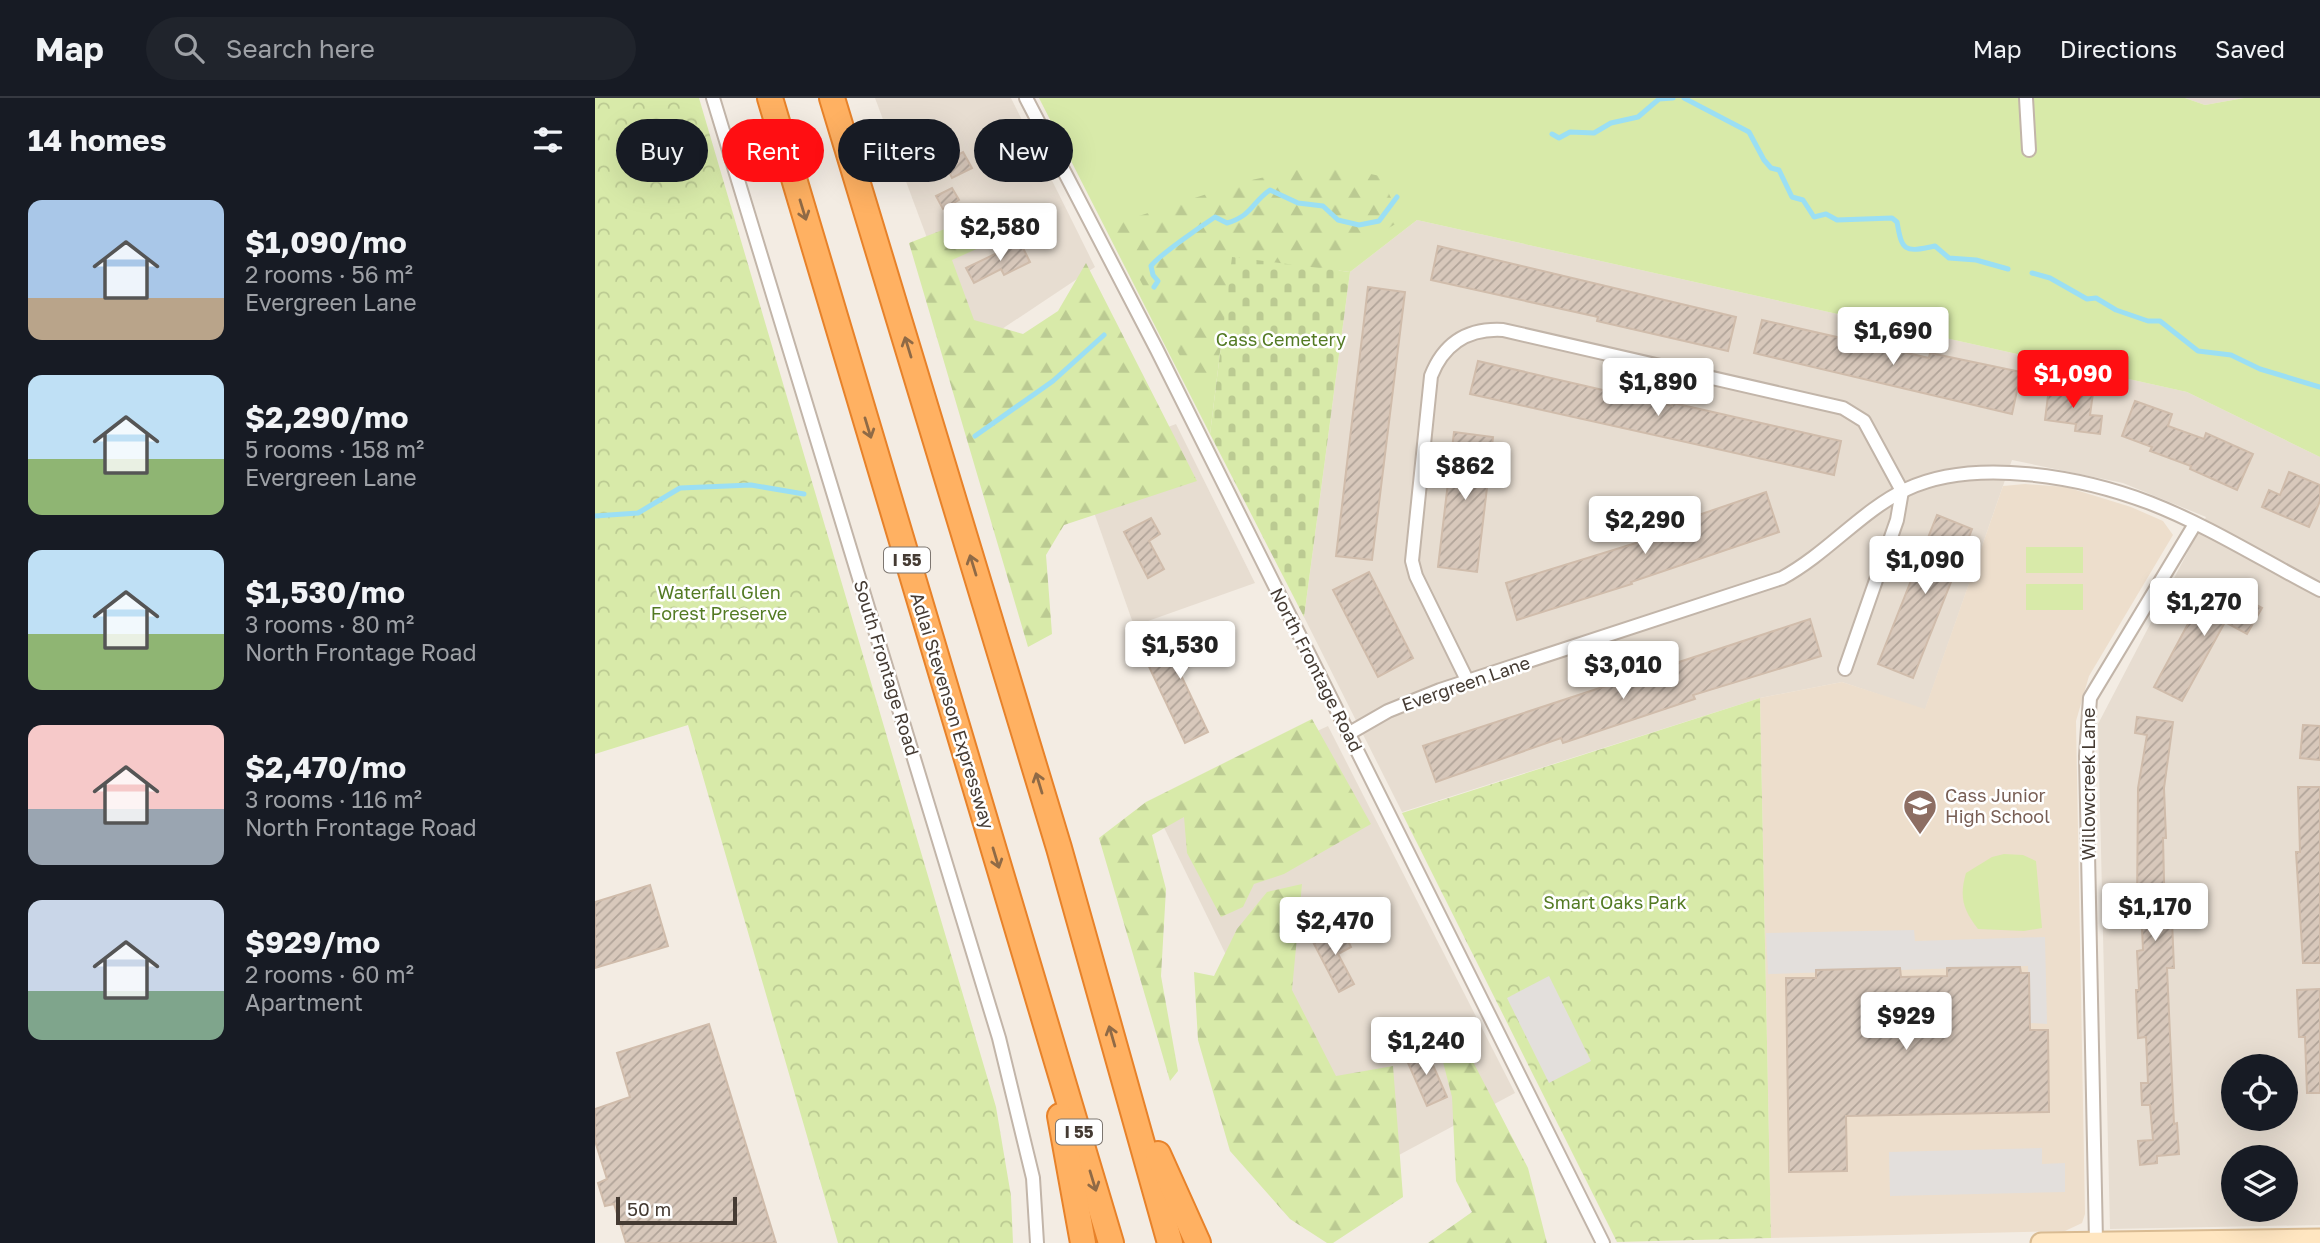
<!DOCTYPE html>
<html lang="en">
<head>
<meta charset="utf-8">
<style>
	:root { --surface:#171b24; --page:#20242c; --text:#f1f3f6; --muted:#9ea1a6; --line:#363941; --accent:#ff0e12 }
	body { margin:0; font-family:"Golos Text",sans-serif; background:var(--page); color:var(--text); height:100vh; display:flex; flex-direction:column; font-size:26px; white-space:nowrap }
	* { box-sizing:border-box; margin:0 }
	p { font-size:23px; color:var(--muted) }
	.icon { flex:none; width:38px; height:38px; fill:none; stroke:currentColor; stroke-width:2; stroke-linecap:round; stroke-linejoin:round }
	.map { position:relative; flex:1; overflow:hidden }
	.drawer { display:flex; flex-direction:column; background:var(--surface); width:595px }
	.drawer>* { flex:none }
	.banner { position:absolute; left:21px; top:21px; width:665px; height:63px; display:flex; gap:14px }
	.buttons { position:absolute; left:1626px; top:956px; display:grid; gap:14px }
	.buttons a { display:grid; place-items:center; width:77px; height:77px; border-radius:50%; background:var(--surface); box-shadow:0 7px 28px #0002; font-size:35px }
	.scale { position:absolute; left:21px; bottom:18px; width:121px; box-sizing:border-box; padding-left:7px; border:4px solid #453b33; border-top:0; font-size:19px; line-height:24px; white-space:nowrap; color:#453b33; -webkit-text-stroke:5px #fff; paint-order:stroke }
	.price { position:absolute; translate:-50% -60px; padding:0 16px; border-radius:7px; background:#fff; color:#222; font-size:23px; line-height:46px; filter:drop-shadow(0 2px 4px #0008) }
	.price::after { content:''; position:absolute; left:50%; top:42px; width:21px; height:16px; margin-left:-10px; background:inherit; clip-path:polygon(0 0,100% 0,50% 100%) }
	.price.active { background:var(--accent); color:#fff }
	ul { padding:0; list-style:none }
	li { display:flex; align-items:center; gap:21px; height:175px; padding:0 28px }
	li span { display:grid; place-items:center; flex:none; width:196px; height:140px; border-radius:14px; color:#555 }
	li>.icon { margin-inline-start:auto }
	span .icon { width:84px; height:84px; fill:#fffc; stroke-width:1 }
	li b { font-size:30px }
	h2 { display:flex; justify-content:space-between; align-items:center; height:84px; padding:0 28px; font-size:30px }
	.tag { padding:0 24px; border-radius:32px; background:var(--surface); box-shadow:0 7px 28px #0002; font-size:24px; line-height:63px }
	.tag.active { background:var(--accent); color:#fff }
	header { display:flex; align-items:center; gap:42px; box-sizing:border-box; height:98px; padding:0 35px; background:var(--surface); border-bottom:2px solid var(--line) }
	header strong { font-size:33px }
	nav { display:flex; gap:38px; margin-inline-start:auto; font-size:24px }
	.search { width:490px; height:63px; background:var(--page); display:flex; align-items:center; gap:18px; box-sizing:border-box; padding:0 24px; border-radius:38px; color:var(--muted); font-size:26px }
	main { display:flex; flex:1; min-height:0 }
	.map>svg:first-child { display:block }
</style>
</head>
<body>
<header>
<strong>Map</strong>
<div class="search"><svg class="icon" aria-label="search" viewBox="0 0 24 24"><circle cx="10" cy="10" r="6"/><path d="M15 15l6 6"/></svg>Search here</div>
<nav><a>Map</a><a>Directions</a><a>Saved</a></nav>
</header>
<main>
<section class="drawer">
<h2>14 homes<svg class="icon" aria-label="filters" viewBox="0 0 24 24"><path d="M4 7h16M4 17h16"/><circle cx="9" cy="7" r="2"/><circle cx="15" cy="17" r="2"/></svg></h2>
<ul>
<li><span style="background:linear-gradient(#a9c7e8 70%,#b9a48a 0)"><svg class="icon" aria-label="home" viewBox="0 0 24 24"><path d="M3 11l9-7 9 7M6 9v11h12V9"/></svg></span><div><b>$1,090/mo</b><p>2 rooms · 56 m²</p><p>Evergreen Lane</p></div></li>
<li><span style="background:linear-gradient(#bfe0f5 60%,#8fb573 0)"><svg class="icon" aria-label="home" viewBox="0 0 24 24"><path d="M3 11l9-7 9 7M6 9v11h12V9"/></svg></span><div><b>$2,290/mo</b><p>5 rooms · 158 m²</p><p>Evergreen Lane</p></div></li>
<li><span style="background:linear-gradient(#bfe0f5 60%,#8fb573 0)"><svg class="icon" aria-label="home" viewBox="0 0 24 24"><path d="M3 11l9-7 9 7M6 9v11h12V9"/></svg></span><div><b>$1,530/mo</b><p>3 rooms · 80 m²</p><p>North Frontage Road</p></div></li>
<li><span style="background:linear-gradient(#f6c9c9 60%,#9aa5b1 0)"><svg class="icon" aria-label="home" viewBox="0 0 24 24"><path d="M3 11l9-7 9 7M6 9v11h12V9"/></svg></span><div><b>$2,470/mo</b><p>3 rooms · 116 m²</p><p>North Frontage Road</p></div></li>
<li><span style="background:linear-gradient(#c9d6e8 65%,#7fa58c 0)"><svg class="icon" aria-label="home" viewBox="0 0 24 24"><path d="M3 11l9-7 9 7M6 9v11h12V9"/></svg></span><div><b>$929/mo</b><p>2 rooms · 60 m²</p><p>Apartment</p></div></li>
</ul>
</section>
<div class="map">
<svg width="1725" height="1145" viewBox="0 0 1725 1145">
	<defs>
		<pattern id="forest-firs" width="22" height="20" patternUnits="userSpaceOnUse" patternTransform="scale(1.75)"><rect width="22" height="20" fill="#d8eaa9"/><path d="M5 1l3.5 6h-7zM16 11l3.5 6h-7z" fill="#bbca92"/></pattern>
		<pattern id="cemetery-stones" width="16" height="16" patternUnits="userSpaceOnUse" patternTransform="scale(1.75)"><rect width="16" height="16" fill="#d8eaa9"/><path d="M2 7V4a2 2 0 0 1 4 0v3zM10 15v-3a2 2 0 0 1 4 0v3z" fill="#bbca92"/></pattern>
		<pattern id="park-crowns" width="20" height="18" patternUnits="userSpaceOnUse" patternTransform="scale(1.75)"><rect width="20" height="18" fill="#d8eaa9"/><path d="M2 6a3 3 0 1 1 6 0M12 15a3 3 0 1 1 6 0" fill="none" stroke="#bbca92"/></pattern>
		<pattern id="building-hatch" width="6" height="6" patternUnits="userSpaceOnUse" patternTransform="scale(1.75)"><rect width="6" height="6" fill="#d8c8bb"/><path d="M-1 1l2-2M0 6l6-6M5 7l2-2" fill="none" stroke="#b1a499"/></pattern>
	</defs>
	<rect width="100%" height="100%" fill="#f3ece3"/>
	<g fill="#e7ddd1" fill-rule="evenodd">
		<polygon points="280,0 416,0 500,169 374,253"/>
		<polygon points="1590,0 1649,0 1610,7"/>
		<path d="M822,122L1592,294L1725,359V1127L1515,1131L1503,626L1611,419L1528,385L1417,362L1330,612L1247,584L1165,600L807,714L709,519L755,174ZM1638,968H1690V1020H1638ZM1638,1059H1690V1111H1638Z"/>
		<polygon points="581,326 660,485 539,528 481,363"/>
		<polygon points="733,628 920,995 744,1089 559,709"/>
	</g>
	<polygon fill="#eddecc" points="1430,386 1471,389 1536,409 1568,423 1578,437 1494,578 1481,623 1490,1116 1487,1125 1470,1133 1176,1140 1165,600 1247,584 1330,611 1408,388"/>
	<g fill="#d8eaa9">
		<polygon points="444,0 1590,0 1610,7 1649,0 1725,0 1725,359 1592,294 822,122 755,174 637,159 615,336"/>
		<rect x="1431" y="449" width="57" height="26"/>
		<rect x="1431" y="486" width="57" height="26"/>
		<path d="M1409,756L1428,757L1441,763L1447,830L1429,833L1383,831C1368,812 1364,799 1371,775L1397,759Z"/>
	</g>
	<g fill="url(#forest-firs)">
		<polygon points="729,66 785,78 807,122 764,148 740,177 645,170 612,309 516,127 652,83"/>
		<polygon points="391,115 413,137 357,162 379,222 428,236 463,213 491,165 602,383 469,427 451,457 457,536 433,549 314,145"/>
		<polygon points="717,621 776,726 689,776 659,786 648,809 626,819 592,755 589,719 557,737 571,791 566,878 583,973 575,983 504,740 551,704"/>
		<polygon points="707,786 697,892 741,978 798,968 808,1099 738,1145 732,1145 695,1121 635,1053 603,942 599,874 619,878 642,831 672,794"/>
		<polygon points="873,954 933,1070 952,1145 833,1145 877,1114 861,1083 857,999 847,960"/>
	</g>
	<polygon fill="url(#cemetery-stones)" points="637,159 755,174 709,519 615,336"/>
	<g fill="url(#park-crowns)">
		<polygon points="0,0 104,0 401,1009 416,1098 418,1145 243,1145 93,627 0,656"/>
		<polygon points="1165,600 1176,1140 1022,1144 807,715"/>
	</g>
	<g fill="#e3dfdc">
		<polygon points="1319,832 1320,843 1450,839 1452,926 1435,925 1433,868 1173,876 1171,835"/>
		<polygon points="954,878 996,963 954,985 912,900"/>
		<polygon points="1447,1050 1447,1066 1470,1065 1470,1094 1295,1098 1294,1054"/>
	</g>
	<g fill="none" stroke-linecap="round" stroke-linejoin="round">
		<g stroke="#9bdff4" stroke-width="5">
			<path d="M1089,0L1154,34L1169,62L1176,70L1184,72L1197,99L1208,102L1219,119L1231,116L1242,122L1297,120L1302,124C1307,153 1309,155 1340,148L1354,160L1381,162L1413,171"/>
			<polyline points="957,36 964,40 975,34 999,35 1016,25 1043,19 1064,1 1078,0"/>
			<polyline points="1437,175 1455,180 1492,201 1501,200 1521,212 1553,223 1565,223 1603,253 1636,257 1665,271 1725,289"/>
			<path d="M559,189L563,183L558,177L556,168C563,158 608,127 620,119L632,125C657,118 657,104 675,92L703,105L728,108L743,122L764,127L784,123L802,99"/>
			<polyline points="380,338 458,283 509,237"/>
			<polyline points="0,418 43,415 85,390 156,387 209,396"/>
		</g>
	</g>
	<g fill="url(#building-hatch)" stroke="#d0bcab" stroke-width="2">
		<polygon points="368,54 377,70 357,80 349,64"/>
		<polygon points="357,90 364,102 348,111 341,98"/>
		<polygon points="425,144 435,164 409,177 406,171 379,185 371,170"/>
		<polygon points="843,148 1141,219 1133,253 1002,223 1003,219 836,182"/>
		<polygon points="773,189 810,194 777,462 741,458"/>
		<polygon points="1167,222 1334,260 1335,255 1426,274 1417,316 1159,255"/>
		<polygon points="883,263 1077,308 1078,305 1246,343 1239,377 875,296"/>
		<polygon points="1454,290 1498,295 1495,317 1507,318 1505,336 1480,333 1481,326 1450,322"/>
		<polygon points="1540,303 1577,316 1573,328 1609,341 1611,335 1658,356 1642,392 1595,371 1596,368 1555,353 1557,349 1527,338"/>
		<polygon points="859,334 898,339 882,474 843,469"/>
		<polygon points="1694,374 1725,387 1725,403 1714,429 1667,409 1674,392 1685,397"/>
		<polygon points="1171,394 1184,434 1036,484 1037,486 922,522 911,485 1041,445 1039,439"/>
		<polygon points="1342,417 1377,431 1318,580 1283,566"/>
		<polygon points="556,420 565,436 554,443 569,471 553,480 529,434"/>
		<polygon points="774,474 818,560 783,579 738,492"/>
		<polygon points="1624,487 1667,510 1652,536 1630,524 1587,603 1559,589 1609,496 1617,500"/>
		<polygon points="1215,521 1226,558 1098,597 1100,601 968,645 966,640 841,684 828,648"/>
		<polygon points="603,532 616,558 584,573 613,634 590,645 549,558"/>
		<polygon points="1542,619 1578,624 1569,690 1571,740 1568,740 1570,823 1577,823 1579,870 1572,870 1579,1026 1582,1025 1584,1056 1562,1058 1562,1065 1545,1067 1543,1043 1558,1042 1555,1007 1547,1007 1546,985 1553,985 1551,939 1543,940 1541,892 1544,892 1542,853 1548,852 1546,809 1542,809 1543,690 1552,637 1540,635"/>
		<polygon points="1708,627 1725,628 1725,662 1705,660"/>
		<polygon points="1703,689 1725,689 1725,865 1708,865 1701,754 1705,754"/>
		<polygon points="55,787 73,848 0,870 0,804"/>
		<polygon points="746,829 756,849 743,856 759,886 744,894 718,844"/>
		<polygon points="1425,869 1426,875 1434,875 1435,932 1453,932 1454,1014 1251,1018 1252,1073 1194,1074 1191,880 1221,880 1221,872 1305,870 1306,879 1352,878 1352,870"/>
		<polygon points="1725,891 1725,995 1712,995 1710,939 1704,939 1702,892"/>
		<polygon points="114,926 181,1145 31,1145 19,1106 10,1108 3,1085 12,1081 0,1043 0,1011 35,999 22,955"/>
		<polygon points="830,949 852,999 832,1008 810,958"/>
	</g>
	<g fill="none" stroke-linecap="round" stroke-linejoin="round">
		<g stroke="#c2b5a9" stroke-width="16">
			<g id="street">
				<polyline points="118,0 404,940 438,1080 442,1145"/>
				<polyline points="431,0 562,252 1008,1145"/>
				<polyline points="1431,0 1434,52"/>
				<path d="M873,584L821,478L817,463L836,278C849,245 873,230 908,232L1248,310L1269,323L1307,393L1302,422L1250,571"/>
				<path d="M753,636L793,613L845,592L1187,480C1233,455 1267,412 1312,391C1380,359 1487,379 1555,405C1614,428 1669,463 1725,492"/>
				<polyline points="1501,1143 1491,658 1495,600 1600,426"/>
			</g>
		</g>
		<g stroke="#d9bb92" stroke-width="23">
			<polyline id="secondary" points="1446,1145 1725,1141"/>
		</g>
		<g stroke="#e7822a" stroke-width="28">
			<g id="highway">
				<polyline points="175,0 516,1145"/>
				<polyline points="237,0 464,750 575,1145"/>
				<polyline points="465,1018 488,1145"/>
				<polyline points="563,1056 603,1145"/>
			</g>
		</g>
		<use href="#street" stroke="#fff" stroke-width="12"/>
		<use href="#secondary" stroke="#ffe6c1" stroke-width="19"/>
		<use href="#highway" stroke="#ffb162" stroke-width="24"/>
	</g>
	<defs><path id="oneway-shaft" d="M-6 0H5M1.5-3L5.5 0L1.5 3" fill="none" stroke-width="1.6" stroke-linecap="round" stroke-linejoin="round" transform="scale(1.75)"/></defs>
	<g stroke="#8f6a46">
		<use href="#oneway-shaft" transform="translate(208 112) rotate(73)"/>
		<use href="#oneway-shaft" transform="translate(313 249) rotate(-107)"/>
		<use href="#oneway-shaft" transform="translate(273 330) rotate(73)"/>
		<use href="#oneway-shaft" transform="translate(378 467) rotate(-107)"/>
		<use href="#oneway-shaft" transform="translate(444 685) rotate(-107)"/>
		<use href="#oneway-shaft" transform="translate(401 760) rotate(73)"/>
		<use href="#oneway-shaft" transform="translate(517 938) rotate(-106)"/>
		<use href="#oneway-shaft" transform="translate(498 1083) rotate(73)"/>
	</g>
	<defs>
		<g id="school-pin" transform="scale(1.75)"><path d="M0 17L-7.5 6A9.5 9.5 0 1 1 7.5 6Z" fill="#8d6e63" stroke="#fff"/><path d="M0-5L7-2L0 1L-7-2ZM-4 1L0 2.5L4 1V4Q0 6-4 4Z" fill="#fff"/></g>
	</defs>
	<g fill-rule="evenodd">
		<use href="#school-pin" x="1325" y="708"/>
	</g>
	<g text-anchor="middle" stroke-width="5" stroke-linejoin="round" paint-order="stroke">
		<g fill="#fff" stroke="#7d7670" stroke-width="2">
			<rect x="289" y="449.5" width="46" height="25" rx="5"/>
			<rect x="461" y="1021.5" width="46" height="25" rx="5"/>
		</g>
		<g font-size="16" font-weight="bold" fill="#453b33">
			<text x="312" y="468">I 55</text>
			<text x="484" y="1040">I 55</text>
		</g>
		<g font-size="18" fill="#537a23" stroke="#fff">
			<text x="686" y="248">Cass Cemetery</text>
			<text x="124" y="501">Waterfall Glen<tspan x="124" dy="21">Forest Preserve</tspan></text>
			<text x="1020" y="811">Smart Oaks Park</text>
		</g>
		<g font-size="18" fill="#453b33" stroke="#fff">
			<text transform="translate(291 570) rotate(73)" y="6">South Frontage Road</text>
			<text transform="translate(721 572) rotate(63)" y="6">North Frontage Road</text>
			<text transform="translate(871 586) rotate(-19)" y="6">Evergreen Lane</text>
			<text transform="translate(357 613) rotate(73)" y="6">Adlai Stevenson Expressway</text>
			<text transform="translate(1494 686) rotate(-90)" y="6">Willowcreek Lane</text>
		</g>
		<g font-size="18" fill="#785e54" stroke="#fff" text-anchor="start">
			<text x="1350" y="704">Cass Junior<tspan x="1350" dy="21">High School</tspan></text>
		</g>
	</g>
</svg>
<div class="buttons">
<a><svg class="icon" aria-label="locate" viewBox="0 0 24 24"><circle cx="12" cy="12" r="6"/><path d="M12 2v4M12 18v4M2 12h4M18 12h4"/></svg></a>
<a><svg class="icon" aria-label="layers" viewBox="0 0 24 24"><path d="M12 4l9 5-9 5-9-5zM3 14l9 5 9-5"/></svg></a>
</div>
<div class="scale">50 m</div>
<b class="price" style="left:405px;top:165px">$2,580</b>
<b class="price" style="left:1298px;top:269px">$1,690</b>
<b class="price active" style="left:1478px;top:312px">$1,090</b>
<b class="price" style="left:1063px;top:320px">$1,890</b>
<b class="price" style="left:870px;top:404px">$862</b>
<b class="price" style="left:1050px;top:458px">$2,290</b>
<b class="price" style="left:1330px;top:498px">$1,090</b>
<b class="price" style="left:1609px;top:540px">$1,270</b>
<b class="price" style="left:585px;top:583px">$1,530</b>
<b class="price" style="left:1028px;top:603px">$3,010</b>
<b class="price" style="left:1560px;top:845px">$1,170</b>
<b class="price" style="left:740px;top:859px">$2,470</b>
<b class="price" style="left:1311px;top:954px">$929</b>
<b class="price" style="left:831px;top:979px">$1,240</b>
<div class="banner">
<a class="tag">Buy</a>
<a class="tag active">Rent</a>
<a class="tag">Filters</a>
<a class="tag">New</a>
</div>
</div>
</main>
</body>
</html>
